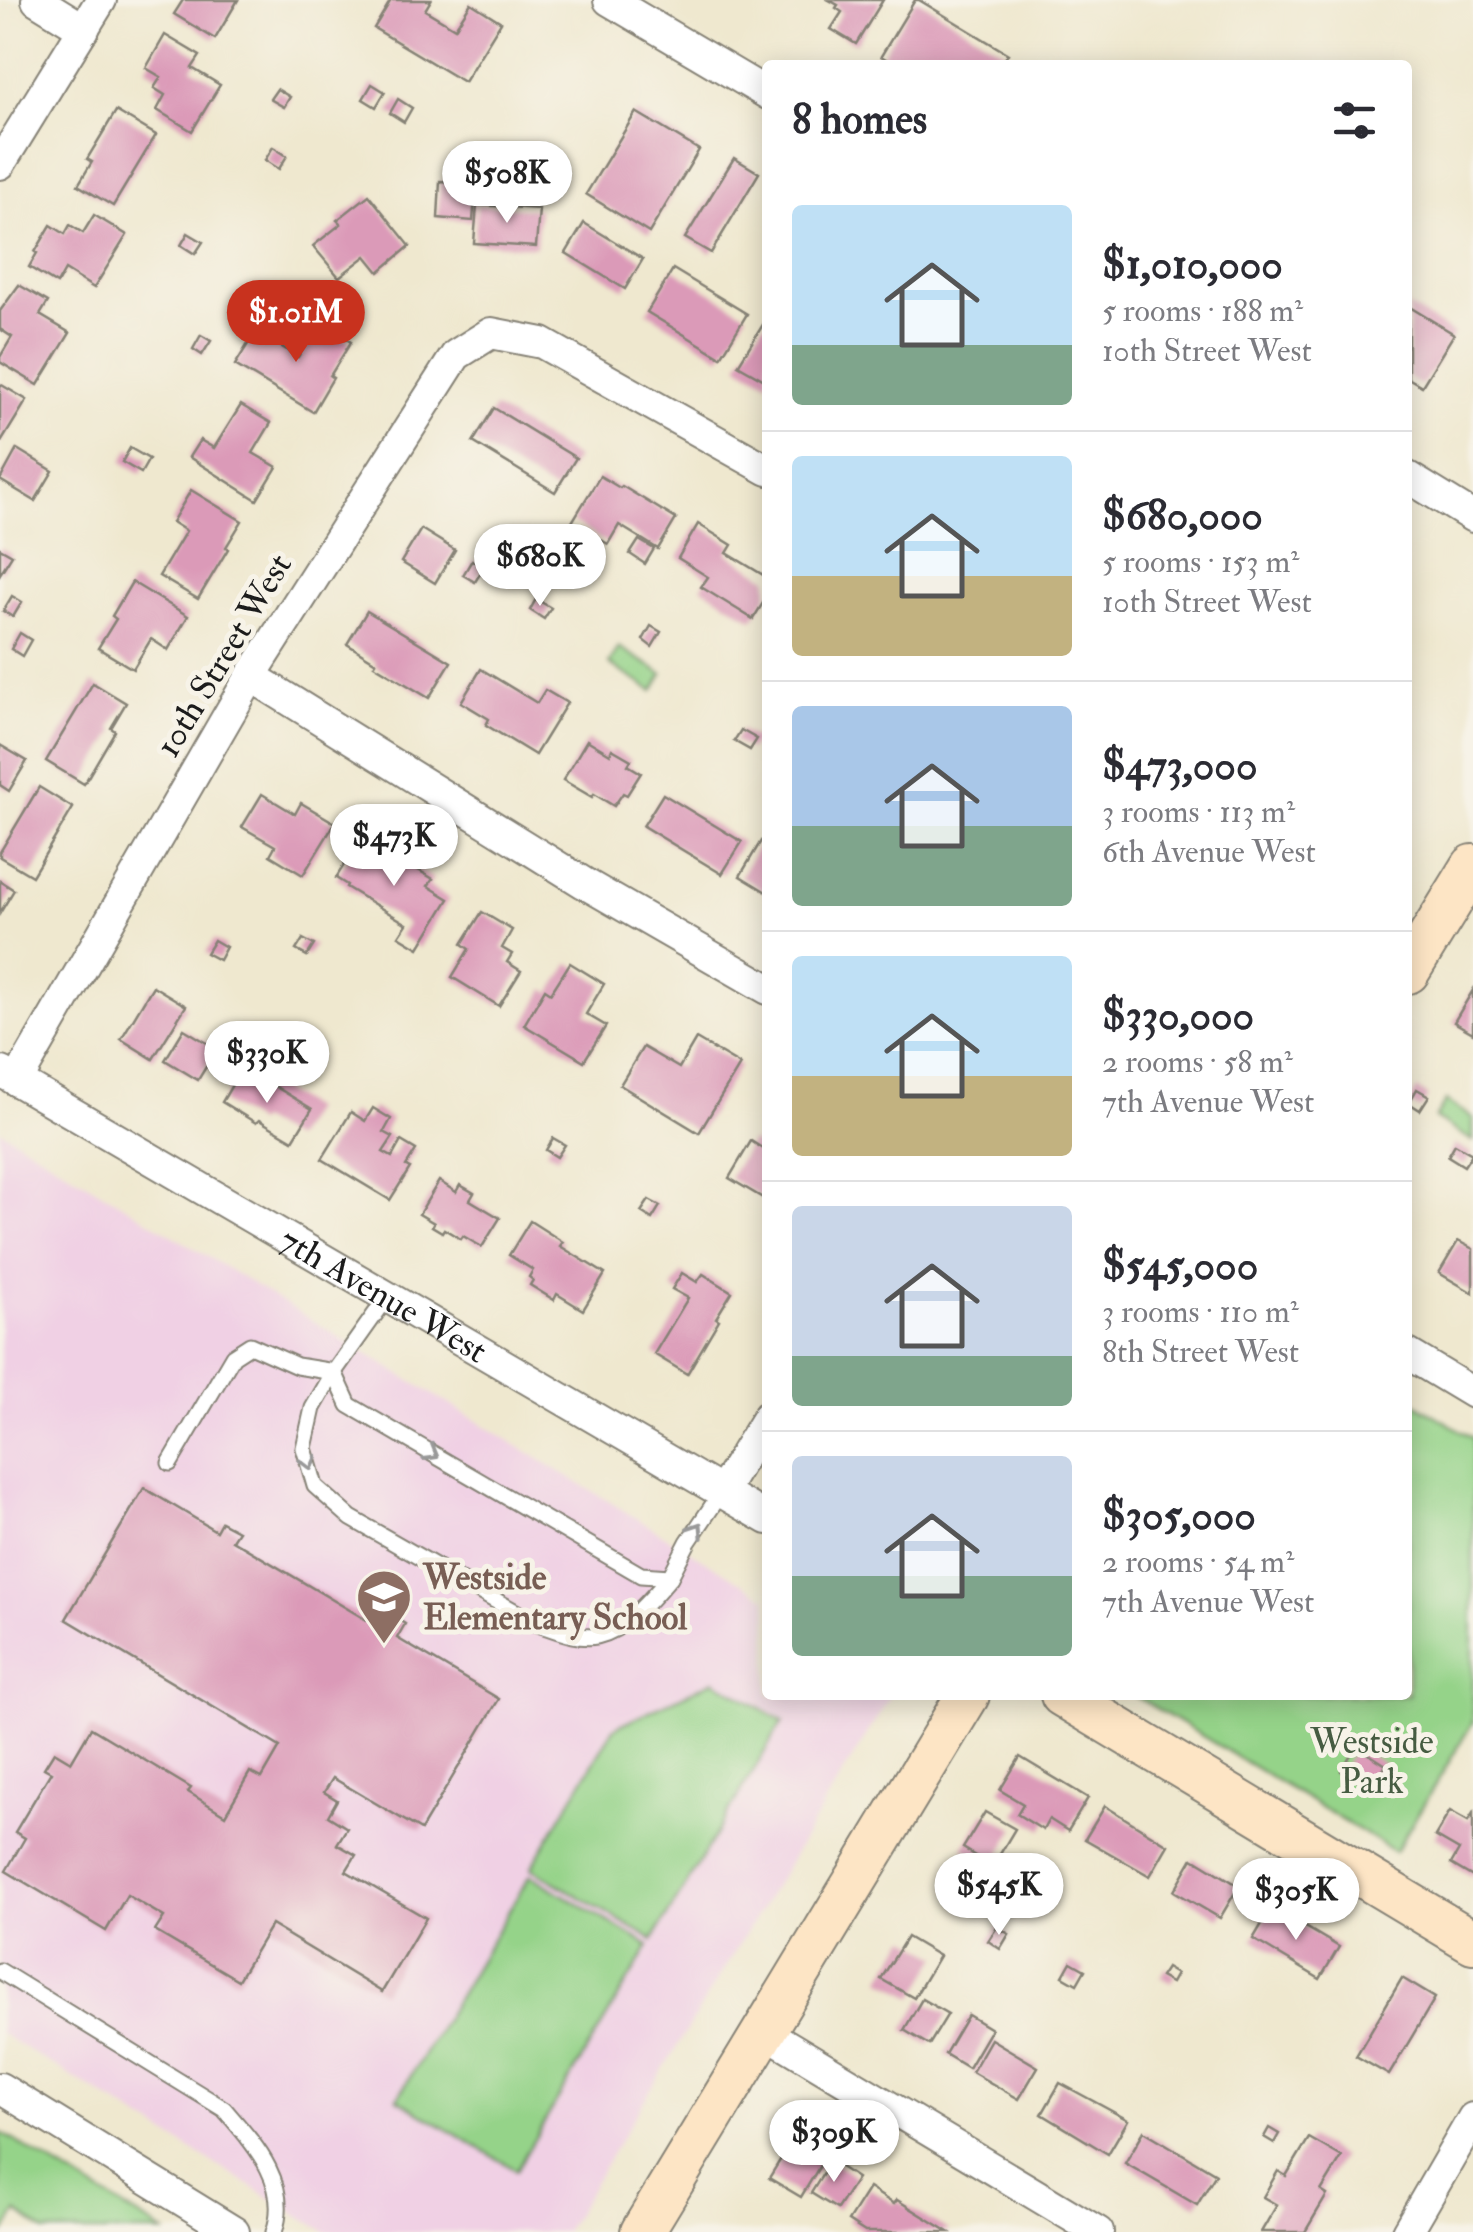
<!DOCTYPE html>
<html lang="en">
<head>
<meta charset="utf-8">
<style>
	:root { --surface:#fff; --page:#f7f7f7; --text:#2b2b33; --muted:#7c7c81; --line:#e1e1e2; --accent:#c8321e }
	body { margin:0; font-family:"IM FELL Double Pica",serif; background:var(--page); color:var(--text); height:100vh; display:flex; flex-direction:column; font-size:38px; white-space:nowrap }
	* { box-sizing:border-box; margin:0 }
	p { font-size:32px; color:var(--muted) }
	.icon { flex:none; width:55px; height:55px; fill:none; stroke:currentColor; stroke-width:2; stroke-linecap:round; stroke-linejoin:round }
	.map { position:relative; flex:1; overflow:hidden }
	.side { position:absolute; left:762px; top:60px; width:650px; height:1640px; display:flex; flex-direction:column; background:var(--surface); border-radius:10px; box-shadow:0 5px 25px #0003 }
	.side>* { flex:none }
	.price { position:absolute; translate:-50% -85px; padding:0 22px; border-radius:35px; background:#fff; color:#222; font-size:32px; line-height:65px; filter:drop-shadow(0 2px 5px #0008) }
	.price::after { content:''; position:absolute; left:50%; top:60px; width:30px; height:22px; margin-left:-15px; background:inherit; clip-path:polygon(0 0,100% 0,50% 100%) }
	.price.active { background:var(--accent); color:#fff }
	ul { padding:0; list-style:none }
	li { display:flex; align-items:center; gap:30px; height:250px; padding:0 30px }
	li+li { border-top:2px solid var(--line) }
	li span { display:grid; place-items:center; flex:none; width:280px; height:200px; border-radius:10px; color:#555 }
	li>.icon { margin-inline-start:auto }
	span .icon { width:120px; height:120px; fill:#fffc; stroke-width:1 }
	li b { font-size:42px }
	h2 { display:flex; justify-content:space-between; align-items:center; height:120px; padding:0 30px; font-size:42px }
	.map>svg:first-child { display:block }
</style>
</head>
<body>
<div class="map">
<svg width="1473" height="2232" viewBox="0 0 1473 2232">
	<rect width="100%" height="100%" fill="#f7f3e8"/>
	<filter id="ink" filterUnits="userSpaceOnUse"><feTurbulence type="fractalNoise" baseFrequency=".01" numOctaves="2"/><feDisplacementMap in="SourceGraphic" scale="20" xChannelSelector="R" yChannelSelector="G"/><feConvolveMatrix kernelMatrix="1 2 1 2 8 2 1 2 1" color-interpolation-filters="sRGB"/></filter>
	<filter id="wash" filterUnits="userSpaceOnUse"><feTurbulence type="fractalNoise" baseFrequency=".0048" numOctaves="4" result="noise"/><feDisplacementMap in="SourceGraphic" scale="40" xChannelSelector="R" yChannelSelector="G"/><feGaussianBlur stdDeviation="2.25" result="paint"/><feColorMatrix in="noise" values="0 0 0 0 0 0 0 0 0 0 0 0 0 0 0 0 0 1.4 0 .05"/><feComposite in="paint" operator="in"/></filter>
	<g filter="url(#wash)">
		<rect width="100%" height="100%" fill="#efe8cf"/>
		<polygon fill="#f0d0e4" points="0,1130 767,1598 768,1695 891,1695 564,2232 326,2232 0,2033"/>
		<g fill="#95d389" stroke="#587852" stroke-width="2.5">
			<polygon points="619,647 663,674 653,691 609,664"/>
			<polygon points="1446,1101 1473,1118 1473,1141 1435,1118"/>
			<polygon points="1408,1399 1473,1438 1473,1722 1395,1852 1134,1695 1408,1695"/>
			<polygon points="714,1680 783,1721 653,1940 531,1868 614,1728"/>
			<polygon points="530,1875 649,1946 516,2170 397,2099"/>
			<polygon points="0,2132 164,2232 45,2232 17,2212 5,2232 0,2232"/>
		</g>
		<g id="blocks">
			<g fill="#db9ab8">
				<polygon points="183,0 238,0 215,39 174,14"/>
				<polygon points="391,0 431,0 425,10 455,28 471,3 501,22 464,82 374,28"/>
				<polygon points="829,0 883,0 856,44 831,29 842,12 836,8 838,5"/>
				<polygon points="915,0 919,0 1008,54 1001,65 896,65 881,56"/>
				<polygon points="165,35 200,56 192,68 220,85 192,131 157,110 165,95 154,88 161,77 146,68"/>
				<polygon points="372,84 385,92 376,107 363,99"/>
				<polygon points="277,89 290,97 284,107 270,99"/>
				<polygon points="398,99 412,108 404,122 390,113"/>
				<polygon points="116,111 156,135 113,206 78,185 92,162 87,159"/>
				<polygon points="636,112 699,150 649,233 586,194"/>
				<polygon points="273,147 287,156 279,169 265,160"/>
				<polygon points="734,158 759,173 711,253 685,238"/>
				<polygon points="440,181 476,184 473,221 438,218"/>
				<polygon points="369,195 410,246 379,272 366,256 339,277 313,246 341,224 337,220"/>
				<polygon points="477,205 539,209 536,247 474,243"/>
				<polygon points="94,215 127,235 94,288 65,270 57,284 29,267 37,253 35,252 51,225 65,234 70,225 83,233"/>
				<polygon points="584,223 643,259 625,289 566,253"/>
				<polygon points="188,233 203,242 195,254 181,245"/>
				<polygon points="673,269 747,314 721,357 647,312"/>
				<polygon points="19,285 48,302 40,315 70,333 38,385 0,362 0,357 12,337 0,329 0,311"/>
				<polygon points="1408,306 1454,334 1422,386 1408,378"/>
				<polygon points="319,322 351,342 330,376 333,378 313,412 235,365 256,331 298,357"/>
				<polygon points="764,323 768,325 768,382 738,365"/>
				<polygon points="201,335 211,341 202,355 193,349"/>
				<polygon points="0,384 27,400 0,444"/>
				<polygon points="241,405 271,423 253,453 277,467 257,500 189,457 200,440 214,448"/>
				<polygon points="494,408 576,458 555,492 473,442"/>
				<polygon points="130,448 149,459 141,473 122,462"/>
				<polygon points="17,449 53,471 35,501 0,480"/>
				<polygon points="600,476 620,488 622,486 676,519 658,549 619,525 608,544 572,522"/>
				<polygon points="191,490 242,521 226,547 228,549 198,599 159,576 186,531 172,522"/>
				<polygon points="698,524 732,545 727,553 768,578 768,595 753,619 701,587 708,577 678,558"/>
				<polygon points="421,529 455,550 435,583 401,562"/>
				<polygon points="639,540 654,549 645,564 630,554"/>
				<polygon points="502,545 517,554 508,567 494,558"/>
				<polygon points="0,548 12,555 0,574"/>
				<polygon points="472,560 484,567 475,582 463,575"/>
				<polygon points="132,582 188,616 168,650 151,639 133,669 98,648 116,619 112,616"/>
				<polygon points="12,596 22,602 13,617 3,611"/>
				<polygon points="536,599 551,608 544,619 530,610"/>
				<polygon points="367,611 451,662 429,698 374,665 376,662 347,644"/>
				<polygon points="651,626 661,632 652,647 643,640"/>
				<polygon points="20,633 31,640 22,656 11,649"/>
				<polygon points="481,669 537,703 545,690 567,703 535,755 486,725 489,719 461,702"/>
				<polygon points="93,683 126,703 111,728 115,731 84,784 46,761"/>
				<polygon points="741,730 757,739 750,750 734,741"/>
				<polygon points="587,740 610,754 612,749 631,760 628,765 641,773 627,795 623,793 614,806 594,794 592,797 563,780"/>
				<polygon points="0,745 27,761 9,791 0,785"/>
				<polygon points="39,787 73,808 32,876 0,857 0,852"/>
				<polygon points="262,794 295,814 301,803 335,823 303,875 270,855 275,846 242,827"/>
				<polygon points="663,794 742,842 722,874 643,826"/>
				<polygon points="360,838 372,845 373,843 433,879 428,886 449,899 419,948 399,936 407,924 346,887 347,885 336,878"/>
				<polygon points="761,841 768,845 768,893 740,876"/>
				<polygon points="0,881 14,890 0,913"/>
				<polygon points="482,912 512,930 502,948 512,954 507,962 521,971 499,1006 452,977 469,949 462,944"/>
				<polygon points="303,939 314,945 307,956 296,950"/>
				<polygon points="214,940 226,947 219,960 206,953"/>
				<polygon points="570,963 604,984 586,1014 606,1026 584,1061 524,1025 545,989 551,993"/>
				<polygon points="153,986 186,1006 153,1059 121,1039"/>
				<polygon points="1473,990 1473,1033 1454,1022"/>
				<polygon points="184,1029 217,1049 198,1080 165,1060"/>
				<polygon points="696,1039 740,1065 699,1133 620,1085 643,1047 679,1068"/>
				<polygon points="239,1073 262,1087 266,1081 312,1109 293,1140 259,1120 256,1123 222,1102"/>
				<polygon points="1417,1089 1429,1096 1420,1110 1409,1103"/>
				<polygon points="373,1108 391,1119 384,1132 393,1137 383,1152 392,1157 401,1141 416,1150 406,1166 410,1168 390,1200 322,1159 351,1112 365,1121"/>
				<polygon points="553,1138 565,1145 557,1157 546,1150"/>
				<polygon points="768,1139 768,1201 729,1178 751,1141 762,1148"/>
				<polygon points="1455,1144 1472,1154 1464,1166 1448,1156"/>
				<polygon points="439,1181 456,1192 460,1185 474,1193 470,1200 500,1218 482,1247 463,1236 461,1239 444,1229 442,1232 432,1226 434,1223 419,1214"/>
				<polygon points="649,1200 660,1206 652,1219 641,1212"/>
				<polygon points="530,1221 563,1242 560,1246 605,1274 583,1310 557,1294 554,1300 530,1285 533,1280 529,1277 533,1270 509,1255"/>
				<polygon points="1458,1241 1473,1249 1473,1293 1439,1273"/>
				<polygon points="682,1273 697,1282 703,1274 732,1292 716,1318 719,1320 687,1374 654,1354 688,1298 672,1289"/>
				<polygon points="144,1488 216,1531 221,1522 238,1531 232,1540 380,1628 389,1614 405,1624 397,1638 499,1699 421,1830 333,1778 324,1792 337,1800 328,1816 347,1828 337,1844 356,1855 346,1871 426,1918 382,1992 271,1925 238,1980 155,1931 164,1917 127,1895 106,1931 6,1871 25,1838 15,1832 51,1772 44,1768 54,1752 71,1762 91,1728 191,1788 188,1792 225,1815 250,1772 262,1778 280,1747 66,1619"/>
				<polygon points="1356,1746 1386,1765 1372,1789 1341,1771"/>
				<polygon points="1020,1757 1088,1798 1068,1831 1049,1819 1043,1830 1017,1814 1023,1804 1000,1790"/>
				<polygon points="1105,1806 1168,1845 1150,1876 1085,1839"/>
				<polygon points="1450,1811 1468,1821 1473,1813 1473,1877 1451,1864 1459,1850 1435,1836"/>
				<polygon points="985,1812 1015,1829 993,1866 963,1848"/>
				<polygon points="1193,1858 1239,1886 1220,1918 1174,1891"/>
				<polygon points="1021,1894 1033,1901 1026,1914 1013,1906"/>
				<polygon points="1272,1907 1339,1947 1320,1979 1253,1939"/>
				<polygon points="997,1927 1009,1934 1000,1949 988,1941"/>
				<polygon points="907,1937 939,1956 914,1998 881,1979"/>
				<polygon points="1071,1962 1085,1970 1077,1984 1063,1976"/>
				<polygon points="1166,1968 1176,1974 1171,1983 1160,1977"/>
				<polygon points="1402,1978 1435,1998 1389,2075 1356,2056"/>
				<polygon points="922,1999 948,2014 929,2045 904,2030"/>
				<polygon points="968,2015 991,2029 968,2068 945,2054"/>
				<polygon points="991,2039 1038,2067 1019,2099 972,2072"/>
				<polygon points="1060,2083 1128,2120 1108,2154 1042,2114"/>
				<polygon points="805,2120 836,2139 801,2197 769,2178"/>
				<polygon points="1269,2128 1279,2134 1274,2143 1264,2137"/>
				<polygon points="1144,2131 1216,2174 1197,2205 1125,2163"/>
				<polygon points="1309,2138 1342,2157 1321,2191 1327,2195 1305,2232 1261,2232 1277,2205 1263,2197 1278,2171 1286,2176"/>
				<polygon points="831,2161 857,2178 837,2209 811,2193"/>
				<polygon points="869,2188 894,2204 897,2200 949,2232 865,2232 848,2221"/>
			</g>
		</g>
	</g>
	<g filter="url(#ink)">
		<use href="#blocks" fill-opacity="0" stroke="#868276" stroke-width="2.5"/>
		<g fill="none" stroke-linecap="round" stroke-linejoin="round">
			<g stroke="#868276" stroke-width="19">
				<g id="lane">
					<path d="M388,1296L334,1372L313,1408L304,1448L315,1486L351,1518L535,1623C554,1629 577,1640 597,1636C627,1629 651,1599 670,1577"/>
					<polyline points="334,1372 349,1405 641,1575 670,1577 688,1542 721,1493"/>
					<polyline points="170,1463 233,1356 250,1345 297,1366 334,1372"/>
					<path d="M0,1971L224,2109C254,2144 291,2183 274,2232"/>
				</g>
			</g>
			<g stroke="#868276" stroke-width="34">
				<g id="street">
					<polyline points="37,0 84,29"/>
					<polyline points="609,0 768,94"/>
					<polyline points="0,164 101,0"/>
					<polyline points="1408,477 1473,517"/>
					<polyline points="251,676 584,883 768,989"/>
					<path id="s1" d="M2,1072L768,1519"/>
					<polyline points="17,1081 251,676 456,355 491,333 542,343 768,470"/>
					<polyline points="1408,1354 1473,1393"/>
					<polyline points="721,1493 768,1416"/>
					<polyline points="763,2031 1098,2232"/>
					<polyline points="0,2088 234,2232"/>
					<polyline points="1407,2232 1473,2118"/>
				</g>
			</g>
			<g stroke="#868276" stroke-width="46">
				<g id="secondary">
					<polyline points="1408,972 1473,866"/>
					<polyline points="1062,1695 1473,1942"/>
					<polyline points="642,2232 968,1695"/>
				</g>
			</g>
			<use href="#lane" stroke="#fff" stroke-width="15"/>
			<use href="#street" stroke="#fff" stroke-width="30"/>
			<use href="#secondary" stroke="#fde5c5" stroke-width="42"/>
		</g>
		<defs><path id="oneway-chevron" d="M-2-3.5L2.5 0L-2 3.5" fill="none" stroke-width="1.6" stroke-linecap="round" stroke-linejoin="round" transform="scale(2.5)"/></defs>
		<g stroke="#999">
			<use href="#oneway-chevron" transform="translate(432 1454) rotate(30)"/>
			<use href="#oneway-chevron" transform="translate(309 1463) rotate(75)"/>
			<use href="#oneway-chevron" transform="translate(697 1529) rotate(-57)"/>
		</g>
	</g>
	<defs>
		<g id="school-pin" transform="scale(2.875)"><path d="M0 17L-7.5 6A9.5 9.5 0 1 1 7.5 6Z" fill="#8d6e63" stroke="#f7f3e8"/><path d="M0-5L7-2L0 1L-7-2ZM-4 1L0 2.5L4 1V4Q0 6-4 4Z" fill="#fff"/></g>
	</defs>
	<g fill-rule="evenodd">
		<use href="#school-pin" x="384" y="1597"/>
	</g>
	<g text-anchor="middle" stroke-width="10" stroke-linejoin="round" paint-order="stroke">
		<g font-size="35" fill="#1c1c1c" stroke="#f7f3e8">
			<text transform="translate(223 655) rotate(-59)" y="12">10th Street West</text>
			<text dy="12" stroke="none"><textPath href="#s1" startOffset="442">7th Avenue West</textPath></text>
		</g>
		<g font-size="35" font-weight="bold" fill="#785e54" stroke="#f7f3e8" text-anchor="start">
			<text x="423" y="1589">Westside<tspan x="423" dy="40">Elementary School</tspan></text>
		</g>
		<g font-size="35" fill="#465c42" stroke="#f7f3e8">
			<text x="1372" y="1753">Westside<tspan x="1372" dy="40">Park</tspan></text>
		</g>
	</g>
</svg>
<b class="price" style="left:507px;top:226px">$508K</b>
<b class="price active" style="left:296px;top:365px">$1.01M</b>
<b class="price" style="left:540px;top:609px">$680K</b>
<b class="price" style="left:394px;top:889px">$473K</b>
<b class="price" style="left:267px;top:1106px">$330K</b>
<b class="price" style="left:999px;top:1938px">$545K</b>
<b class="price" style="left:1296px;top:1943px">$305K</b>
<b class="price" style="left:834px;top:2185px">$309K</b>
<section class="side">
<h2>8 homes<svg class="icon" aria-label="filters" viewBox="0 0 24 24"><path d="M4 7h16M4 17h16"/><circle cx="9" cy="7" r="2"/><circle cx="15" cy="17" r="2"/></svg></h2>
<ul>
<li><span style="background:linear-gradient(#bfe0f5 70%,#7fa58c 0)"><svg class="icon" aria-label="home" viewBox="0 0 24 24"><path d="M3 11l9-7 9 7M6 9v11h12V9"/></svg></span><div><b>$1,010,000</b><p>5 rooms · 188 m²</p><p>10th Street West</p></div></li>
<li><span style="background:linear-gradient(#bfe0f5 60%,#c2b280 0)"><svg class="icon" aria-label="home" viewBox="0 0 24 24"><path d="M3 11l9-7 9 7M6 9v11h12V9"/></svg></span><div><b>$680,000</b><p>5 rooms · 153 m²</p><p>10th Street West</p></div></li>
<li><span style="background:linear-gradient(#a9c7e8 60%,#7fa58c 0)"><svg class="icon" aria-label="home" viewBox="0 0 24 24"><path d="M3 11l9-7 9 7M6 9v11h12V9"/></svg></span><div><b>$473,000</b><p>3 rooms · 113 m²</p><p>6th Avenue West</p></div></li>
<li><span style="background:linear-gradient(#bfe0f5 60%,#c2b280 0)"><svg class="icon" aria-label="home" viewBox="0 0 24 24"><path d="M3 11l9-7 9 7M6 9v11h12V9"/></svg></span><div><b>$330,000</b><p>2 rooms · 58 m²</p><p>7th Avenue West</p></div></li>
<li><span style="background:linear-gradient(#c9d6e8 75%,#7fa58c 0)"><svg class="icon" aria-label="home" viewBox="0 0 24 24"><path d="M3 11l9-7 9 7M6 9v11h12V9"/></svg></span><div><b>$545,000</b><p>3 rooms · 110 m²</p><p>8th Street West</p></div></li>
<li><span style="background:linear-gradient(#c9d6e8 60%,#7fa58c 0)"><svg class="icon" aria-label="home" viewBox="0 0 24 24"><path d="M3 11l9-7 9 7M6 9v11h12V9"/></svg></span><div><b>$305,000</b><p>2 rooms · 54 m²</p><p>7th Avenue West</p></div></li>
</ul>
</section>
</div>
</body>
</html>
